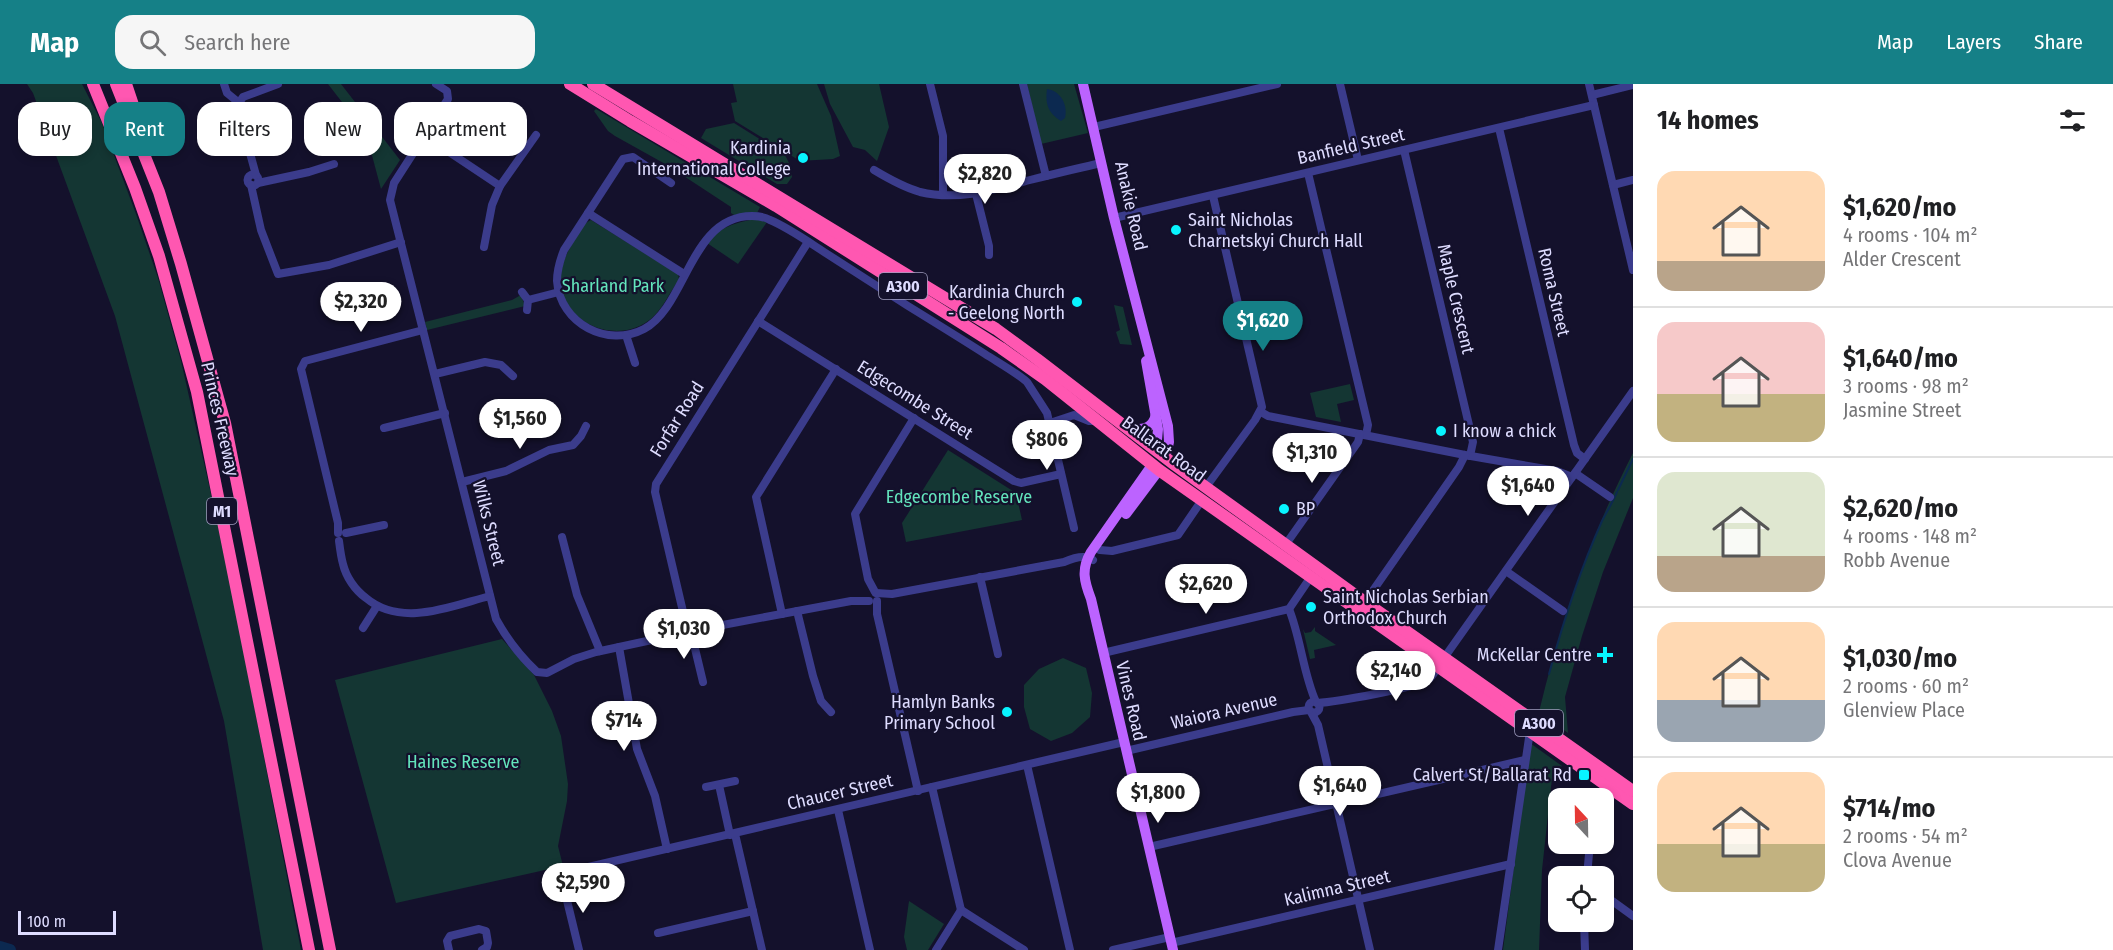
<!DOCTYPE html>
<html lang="en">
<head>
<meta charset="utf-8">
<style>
	:root { --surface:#fff; --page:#f6f6f6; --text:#202124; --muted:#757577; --line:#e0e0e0; --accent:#158087 }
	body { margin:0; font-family:"Fira Sans Condensed",sans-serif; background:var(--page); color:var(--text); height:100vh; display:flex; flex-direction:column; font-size:22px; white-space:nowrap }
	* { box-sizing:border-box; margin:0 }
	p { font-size:20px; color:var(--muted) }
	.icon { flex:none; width:33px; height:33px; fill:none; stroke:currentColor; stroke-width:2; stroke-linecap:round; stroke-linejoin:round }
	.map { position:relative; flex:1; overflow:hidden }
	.panel { display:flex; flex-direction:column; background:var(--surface); width:480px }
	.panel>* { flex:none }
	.top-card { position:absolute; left:18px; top:18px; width:570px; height:54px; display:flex; gap:12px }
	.needle { width:39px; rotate:338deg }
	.buttons { position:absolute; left:1548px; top:704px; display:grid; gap:12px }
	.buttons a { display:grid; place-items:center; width:66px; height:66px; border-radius:12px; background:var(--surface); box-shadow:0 3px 9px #0003; font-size:30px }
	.scale { position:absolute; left:18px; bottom:15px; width:98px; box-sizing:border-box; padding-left:6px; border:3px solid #dedcff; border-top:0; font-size:16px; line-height:21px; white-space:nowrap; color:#dedcff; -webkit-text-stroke:4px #14112c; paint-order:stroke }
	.price { position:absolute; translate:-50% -51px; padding:0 14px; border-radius:21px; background:#fff; color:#222; font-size:20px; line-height:39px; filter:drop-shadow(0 2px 3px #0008) }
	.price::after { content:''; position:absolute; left:50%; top:36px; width:18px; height:14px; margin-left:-9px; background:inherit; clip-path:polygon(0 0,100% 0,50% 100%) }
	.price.selected { background:var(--accent); color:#fff }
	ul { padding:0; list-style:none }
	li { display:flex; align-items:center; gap:18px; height:150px; padding:0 24px }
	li+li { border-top:2px solid var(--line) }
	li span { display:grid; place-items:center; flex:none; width:168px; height:120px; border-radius:18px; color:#555 }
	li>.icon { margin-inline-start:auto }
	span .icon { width:72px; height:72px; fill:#fffc; stroke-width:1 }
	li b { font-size:26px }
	h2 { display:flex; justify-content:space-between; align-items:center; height:72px; padding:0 24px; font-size:26px }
	.chip { padding:0 21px; border-radius:18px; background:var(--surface); box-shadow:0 3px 9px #0003; font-size:21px; line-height:54px }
	.chip.selected { background:var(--accent); color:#fff }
	header { display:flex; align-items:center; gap:36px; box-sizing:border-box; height:84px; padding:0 30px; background:var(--accent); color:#fff }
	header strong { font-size:28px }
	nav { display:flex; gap:33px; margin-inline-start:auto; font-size:21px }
	.search { width:420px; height:54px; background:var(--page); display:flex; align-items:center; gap:15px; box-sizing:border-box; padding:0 21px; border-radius:18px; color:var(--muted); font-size:22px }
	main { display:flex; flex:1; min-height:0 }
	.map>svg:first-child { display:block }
</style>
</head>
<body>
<header>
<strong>Map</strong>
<div class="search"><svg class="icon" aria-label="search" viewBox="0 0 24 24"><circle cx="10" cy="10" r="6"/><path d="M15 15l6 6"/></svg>Search here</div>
<nav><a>Map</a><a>Layers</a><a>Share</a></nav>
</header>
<main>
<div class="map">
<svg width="1633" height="866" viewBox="0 0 1633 866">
	<rect width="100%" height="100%" fill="#14112c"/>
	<g fill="#143633">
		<polygon points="27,0 82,0 102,39 136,130 158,194 181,277 227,481 301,866 263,866 224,637 115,232 33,9"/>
		<polygon points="328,0 341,0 400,76 381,105 366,49"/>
		<polygon points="733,0 817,0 831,32 840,72 833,75 800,77 735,37 731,19 737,18"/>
		<polygon points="824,0 879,0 889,43 877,77 865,66 853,63 830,20"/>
		<polygon points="1027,0 1074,0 1088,49 1041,60"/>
		<polygon points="596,25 760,123 757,129 734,131 731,129 731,123 667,81 615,52 608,47 594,27"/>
		<polygon points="734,39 785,71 790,81 792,93 787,100 777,100 701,54 706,45"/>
		<path d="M756,135L767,138L738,180L707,159C719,143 737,138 756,135Z"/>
		<path d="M591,136L678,190L679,195L676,200C669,210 662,225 652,234C617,264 557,239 561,190C562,178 568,167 574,157C579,148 582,140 591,136Z"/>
		<polygon points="521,211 525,222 427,246 425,238 512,216"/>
		<polygon points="1114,221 1123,223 1132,261 1120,260 1116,248 1120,246"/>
		<polygon points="1350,300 1354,316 1337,320 1341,338 1316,333 1310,309"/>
		<polygon points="948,366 1016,409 1022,436 906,458 902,439"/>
		<path d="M1633,369V414L1603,488L1582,552L1565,613L1568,649L1539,628C1561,536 1590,453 1633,369Z"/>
		<polygon points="1315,543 1315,547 1336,561 1314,566 1315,574 1310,575 1303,545 1305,549 1311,548"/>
		<polygon points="502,555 534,591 552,627 561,652 568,700 567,717 558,762 563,782 396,819 335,596"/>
		<polygon points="1063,574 1086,584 1092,609 1090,633 1072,649 1051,657 1030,645 1024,623 1024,601 1039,585"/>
		<polygon points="1530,659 1562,682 1552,694 1542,786 1539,866 1503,866"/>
		<polygon points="909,817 944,840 928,866 907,866 904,853"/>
	</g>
	<path fill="#0c2950" d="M1047,5C1061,7 1068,21 1065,34L1061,37C1048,29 1045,20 1047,5Z"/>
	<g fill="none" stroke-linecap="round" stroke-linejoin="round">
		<g stroke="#0c2950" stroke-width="2">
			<polyline points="1618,406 1633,375"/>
			<path d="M1549,590C1563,538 1580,486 1602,437C1607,427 1613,418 1617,408"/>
		</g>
		<polyline stroke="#0c2950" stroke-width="12" points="0,863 10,866"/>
		<g stroke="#3b3c8c" stroke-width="8">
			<polyline points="224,0 227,9 238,18"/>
			<path d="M436,0L447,7L448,15L394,99L390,116L496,535C507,555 520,572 537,588L547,589L574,575L596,568L712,543L851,517H869"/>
			<polyline points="930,0 943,52 943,111"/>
			<polyline points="1023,0 1046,92"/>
			<polyline points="1340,0 1358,76"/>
			<polyline points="1589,0 1633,186"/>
			<polyline points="1592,11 1633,1"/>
			<polyline points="1094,43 1277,0"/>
			<polyline points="1499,44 1574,361 1577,369 1585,375"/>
			<polyline points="425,52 500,102"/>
			<polyline points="1404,66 1473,358 1470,372"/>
			<path d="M874,86C889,95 903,103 920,108C958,117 993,106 1030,96C1054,90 1078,84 1102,79"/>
			<polyline points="1308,89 1368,341 1366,351"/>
			<circle cx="253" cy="96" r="5.5"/>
			<polyline points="256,91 237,22 243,13 278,0"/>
			<polyline points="258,99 309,88 334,80"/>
			<path d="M671,99L633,73L623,75L564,166C560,176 557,186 557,197C560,240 608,264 644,245C687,222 690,132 752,132C758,132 765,133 770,136C789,144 807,157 824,168C852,186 880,204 908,222C934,238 960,254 985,270C999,279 1014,287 1027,298L1047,329L1074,444"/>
			<polyline points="251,101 261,146 278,190 329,181 401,158"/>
			<polyline points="1613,101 1633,96"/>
			<polyline points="976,110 989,162 989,171"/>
			<polyline points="588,129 684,190"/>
			<polyline points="1114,134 1594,21"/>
			<polyline points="484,163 492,121 500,102 536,51"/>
			<polyline points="522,208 528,216 527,226"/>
			<polyline points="528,216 559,208"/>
			<polyline points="758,237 1014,397 1021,399 1061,390"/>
			<polyline points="626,251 635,279"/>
			<polyline points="435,290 485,278 501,281 513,292"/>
			<polyline points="1261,328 1268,332 1465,371 1557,387 1572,393"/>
			<polyline points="1050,339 1074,331 1089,337 1097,337"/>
			<polyline points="384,344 445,329"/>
			<polyline points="1575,389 1610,413"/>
			<polyline points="462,398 506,387 549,366 573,361 581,352 586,342"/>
			<polyline points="1206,403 1255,336 1262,323 1213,112"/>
			<polyline points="338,449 338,439 301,285 305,277 423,246"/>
			<polyline points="346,449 384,441"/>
			<polyline points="562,453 577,511 600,567"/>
			<path d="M339,457C340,465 341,473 343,480C346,493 355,506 366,514C402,544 451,522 490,512"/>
			<polyline points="1286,460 1358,358 1360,350"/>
			<polyline points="1100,466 1112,467 1178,451 1202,416"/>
			<polyline points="1506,487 1563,527"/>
			<polyline points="980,493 998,570"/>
			<polyline points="875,508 868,495 855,430 914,334"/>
			<path d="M876,509L892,510L1064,478C1073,474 1085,470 1093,476"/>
			<polyline points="877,517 877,530 918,707"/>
			<polyline points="1365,518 1459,383 1465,371"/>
			<path d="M1289,525C1301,555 1303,589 1316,618"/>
			<polyline points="797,527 813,592 821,617 831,628"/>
			<polyline points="782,530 756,413 836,285"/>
			<polyline points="363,544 377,522"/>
			<polyline points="691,548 703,598"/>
			<polyline points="688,549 655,408 656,400 808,158"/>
			<polyline points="619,563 637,665 655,712 667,765"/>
			<polyline points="1103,569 1289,525 1310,494"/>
			<polyline points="1444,574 1633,307"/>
			<circle cx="1314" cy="623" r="5.5"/>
			<path d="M1317,619C1335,618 1417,604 1429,595C1432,593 1435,587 1438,584"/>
			<polyline points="1311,628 1318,641 1370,866"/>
			<polyline points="1126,667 1293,628 1309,626"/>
			<polyline points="1027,681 1070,866"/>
			<polyline points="719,701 730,751"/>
			<polyline points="706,703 735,697"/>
			<polyline points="932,703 961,826"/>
			<polyline points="1599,714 1609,699"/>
			<polyline points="838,726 870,866"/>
			<polyline points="735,750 762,866"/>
			<polyline points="1149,763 1525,676"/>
			<polyline points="1587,792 1590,759"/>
			<polyline points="1604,811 1633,832"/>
			<polyline points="961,826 1024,866"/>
			<polyline points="1584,837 1585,866"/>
			<polyline points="658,849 753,827"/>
			<polyline points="1171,859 1511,780"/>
			<polyline points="449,866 447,857 450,852 479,845 486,847 488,859 487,863 482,866"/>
			<polyline points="579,866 563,800 563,793 567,788 1124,658"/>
			<polyline points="936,866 961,826"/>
			<polyline points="1113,866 1170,853"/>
			<polyline points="1498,866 1530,647"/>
		</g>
		<g stroke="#bc63ff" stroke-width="10">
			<polyline points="1083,0 1114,134 1168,342 1169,358 1165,374"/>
			<polyline points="1146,277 1158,345 1156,367"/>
			<path d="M1127,343C1140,347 1153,346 1156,330"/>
			<path d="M1152,381L1091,468C1081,485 1084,497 1091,515L1173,866"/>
			<polyline points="1126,430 1159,386"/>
		</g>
		<g stroke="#ff57b1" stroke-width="12">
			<polyline points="93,0 135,104 159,172 197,308 309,866"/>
			<polyline points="116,0 159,108 181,180 225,339 330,866"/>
			<polyline points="126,0 138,36"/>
			<polyline points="570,0 630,37 776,122 1001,264 1045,295 1159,386 1633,720"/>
			<polyline points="593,0 996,245 1037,275 1175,381 1365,518 1633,707"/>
		</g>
	</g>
	<g fill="#08f4ff" stroke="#14112c" stroke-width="2">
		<circle cx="803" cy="74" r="6"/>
		<circle cx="1176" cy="146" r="6"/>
		<circle cx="1077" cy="218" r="6"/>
		<circle cx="1441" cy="347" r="6"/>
		<circle cx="1284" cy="425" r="6"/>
		<circle cx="1311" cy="523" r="6"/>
		<path d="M1602 562h6v6h6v6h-6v6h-6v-6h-6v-6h6z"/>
		<circle cx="1007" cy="628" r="6"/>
		<rect x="1578" y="685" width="12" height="12" rx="3"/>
	</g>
	<g text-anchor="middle" stroke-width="4.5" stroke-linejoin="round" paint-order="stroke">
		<g fill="#14112c" stroke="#a19fc0" stroke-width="1.5">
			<rect x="879" y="189" width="48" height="26" rx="4.5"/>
			<rect x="207" y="414" width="30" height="26" rx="4.5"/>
			<rect x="1515" y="626" width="48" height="26" rx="4.5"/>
		</g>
		<g font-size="16" font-weight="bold" fill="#dedcff">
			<text x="903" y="208">A300</text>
			<text x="222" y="433">M1</text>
			<text x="1539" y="645">A300</text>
		</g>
		<g font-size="18" fill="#dedcff" stroke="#14112c">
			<text transform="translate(1351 62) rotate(-13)" y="6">Banfield Street</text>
			<text transform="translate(1131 122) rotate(77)" y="6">Anakie Road</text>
			<text transform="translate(1554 208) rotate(77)" y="6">Roma Street</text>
			<text transform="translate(1456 215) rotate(77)" y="6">Maple Crescent</text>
			<text transform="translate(915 316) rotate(32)" y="6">Edgecombe Street</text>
			<text transform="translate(220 335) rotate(77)" y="6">Princes Freeway</text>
			<text transform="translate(677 335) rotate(-58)" y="6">Forfar Road</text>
			<text transform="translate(1164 365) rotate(36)" y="6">Ballarat Road</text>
			<text transform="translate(489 439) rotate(76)" y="6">Wilks Street</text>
			<text transform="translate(1131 617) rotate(77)" y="6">Vines Road</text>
			<text transform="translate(1224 627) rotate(-13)" y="6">Waiora Avenue</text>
			<text transform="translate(840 708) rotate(-13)" y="6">Chaucer Street</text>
			<text transform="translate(1337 804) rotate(-13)" y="6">Kalimna Street</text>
		</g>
		<g font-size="18" fill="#dedcff" stroke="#14112c" text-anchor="end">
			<text x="791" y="70">Kardinia<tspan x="791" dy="21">International College</tspan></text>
			<text x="1188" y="142" text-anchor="start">Saint Nicholas<tspan x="1188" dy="21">Charnetskyi Church Hall</tspan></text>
			<text x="1065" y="214">Kardinia Church<tspan x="1065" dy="21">- Geelong North</tspan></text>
			<text x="1453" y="353" text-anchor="start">I know a chick</text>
			<text x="1296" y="431" text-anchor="start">BP</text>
			<text x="1323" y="519" text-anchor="start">Saint Nicholas Serbian<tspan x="1323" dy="21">Orthodox Church</tspan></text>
			<text x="1592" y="577">McKellar Centre</text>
			<text x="995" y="624">Hamlyn Banks<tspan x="995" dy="21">Primary School</tspan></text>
			<text x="1572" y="697">Calvert St/Ballarat Rd</text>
		</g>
		<g font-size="18" fill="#63e4bc" stroke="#14112c">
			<text x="613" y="208">Sharland Park</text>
			<text x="959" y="419">Edgecombe Reserve</text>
			<text x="463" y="684">Haines Reserve</text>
		</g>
	</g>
</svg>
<div class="buttons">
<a><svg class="needle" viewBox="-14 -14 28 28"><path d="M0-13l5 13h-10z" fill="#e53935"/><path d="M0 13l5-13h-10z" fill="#757577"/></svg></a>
<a><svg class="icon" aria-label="locate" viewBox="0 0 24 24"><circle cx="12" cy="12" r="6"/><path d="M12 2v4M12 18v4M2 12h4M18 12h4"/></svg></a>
</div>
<div class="scale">100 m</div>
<b class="price" style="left:985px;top:121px">$2,820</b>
<b class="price" style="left:361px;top:249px">$2,320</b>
<b class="price selected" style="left:1263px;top:268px">$1,620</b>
<b class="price" style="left:520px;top:366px">$1,560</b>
<b class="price" style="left:1047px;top:387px">$806</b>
<b class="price" style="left:1312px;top:400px">$1,310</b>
<b class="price" style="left:1528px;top:433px">$1,640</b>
<b class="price" style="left:1206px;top:531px">$2,620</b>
<b class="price" style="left:684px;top:576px">$1,030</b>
<b class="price" style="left:1396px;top:618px">$2,140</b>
<b class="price" style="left:624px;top:668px">$714</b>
<b class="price" style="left:1340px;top:733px">$1,640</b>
<b class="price" style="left:1158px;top:740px">$1,800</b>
<b class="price" style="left:583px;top:830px">$2,590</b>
<div class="top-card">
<a class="chip">Buy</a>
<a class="chip selected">Rent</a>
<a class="chip">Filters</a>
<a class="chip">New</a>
<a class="chip">Apartment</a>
</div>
</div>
<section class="panel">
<h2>14 homes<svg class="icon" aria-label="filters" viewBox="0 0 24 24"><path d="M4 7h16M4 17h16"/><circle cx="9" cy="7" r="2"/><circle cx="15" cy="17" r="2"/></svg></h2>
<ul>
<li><span style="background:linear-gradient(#ffd9b3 75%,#b9a48a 0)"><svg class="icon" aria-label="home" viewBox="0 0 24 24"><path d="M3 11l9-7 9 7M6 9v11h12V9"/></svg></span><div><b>$1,620/mo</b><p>4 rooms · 104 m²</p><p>Alder Crescent</p></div></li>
<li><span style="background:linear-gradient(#f6c9c9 60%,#c2b280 0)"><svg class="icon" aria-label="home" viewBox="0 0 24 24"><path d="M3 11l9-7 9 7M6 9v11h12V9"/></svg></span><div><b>$1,640/mo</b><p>3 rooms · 98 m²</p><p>Jasmine Street</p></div></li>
<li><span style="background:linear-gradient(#dfe7d0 70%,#b9a48a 0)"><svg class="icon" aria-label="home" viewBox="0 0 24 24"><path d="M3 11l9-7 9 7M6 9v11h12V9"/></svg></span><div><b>$2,620/mo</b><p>4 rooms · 148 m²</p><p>Robb Avenue</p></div></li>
<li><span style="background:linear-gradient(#ffd9b3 65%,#9aa5b1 0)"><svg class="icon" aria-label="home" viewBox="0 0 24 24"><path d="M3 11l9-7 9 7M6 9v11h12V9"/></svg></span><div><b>$1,030/mo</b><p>2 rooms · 60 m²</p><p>Glenview Place</p></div></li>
<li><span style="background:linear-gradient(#ffd9b3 60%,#c2b280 0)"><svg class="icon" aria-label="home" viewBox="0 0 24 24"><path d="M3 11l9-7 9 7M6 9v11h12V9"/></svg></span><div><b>$714/mo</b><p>2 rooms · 54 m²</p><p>Clova Avenue</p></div></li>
</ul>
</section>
</main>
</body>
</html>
